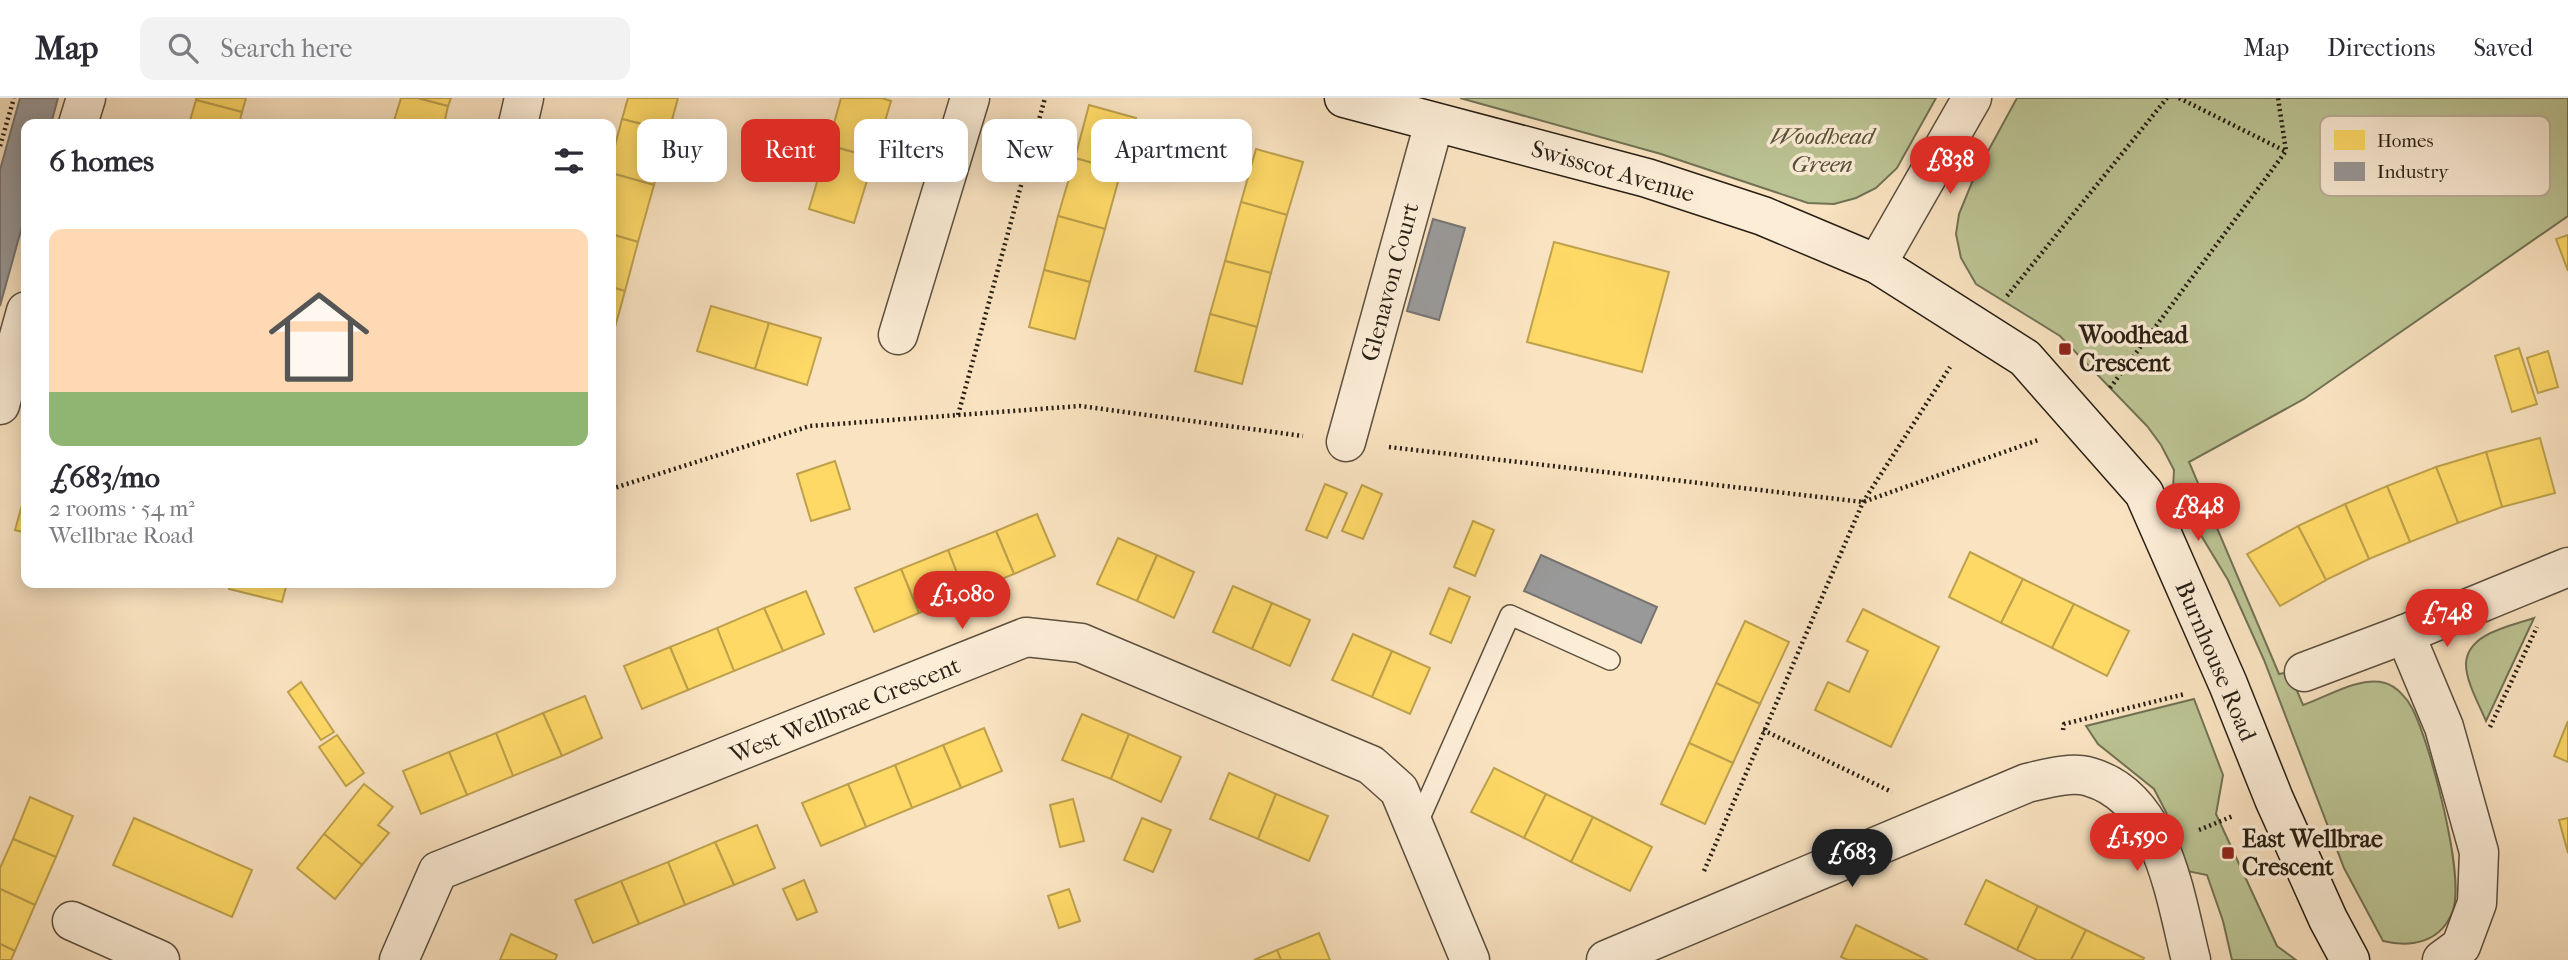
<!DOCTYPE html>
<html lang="en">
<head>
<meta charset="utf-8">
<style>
	:root { --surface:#fff; --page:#f2f2f3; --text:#2b2b33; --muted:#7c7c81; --line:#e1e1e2; --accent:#d93025 }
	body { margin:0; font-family:"IM FELL French Canon",serif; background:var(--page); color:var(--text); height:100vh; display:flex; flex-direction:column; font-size:26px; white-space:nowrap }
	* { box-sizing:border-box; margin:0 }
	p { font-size:23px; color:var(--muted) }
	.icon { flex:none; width:38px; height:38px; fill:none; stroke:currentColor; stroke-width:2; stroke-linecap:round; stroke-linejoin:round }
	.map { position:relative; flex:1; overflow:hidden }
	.details { position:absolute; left:21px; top:21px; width:595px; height:469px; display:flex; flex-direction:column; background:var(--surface); border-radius:14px; box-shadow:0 4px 18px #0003 }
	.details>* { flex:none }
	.hud { position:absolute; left:637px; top:21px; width:665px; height:63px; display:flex; gap:14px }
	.price { position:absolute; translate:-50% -60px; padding:0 16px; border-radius:24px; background:var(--accent); color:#fff; font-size:23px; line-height:46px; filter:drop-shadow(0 2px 4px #0008) }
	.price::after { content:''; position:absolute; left:50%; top:42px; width:21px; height:16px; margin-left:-10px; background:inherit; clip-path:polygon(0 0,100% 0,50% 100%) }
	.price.on { background:#222; color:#fff }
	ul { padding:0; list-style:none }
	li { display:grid; align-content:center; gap:14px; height:371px; padding:0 28px }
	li+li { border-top:2px solid var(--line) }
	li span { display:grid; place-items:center; height:217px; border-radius:14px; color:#555 }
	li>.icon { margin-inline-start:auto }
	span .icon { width:126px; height:126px; fill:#fffc; stroke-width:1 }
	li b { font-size:30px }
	h2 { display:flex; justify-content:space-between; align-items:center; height:84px; padding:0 28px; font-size:30px }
	.chip { padding:0 24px; border-radius:14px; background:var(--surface); box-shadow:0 4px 18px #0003; font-size:24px; line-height:63px }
	.chip.on { background:var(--accent); color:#fff }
	header { display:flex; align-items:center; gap:42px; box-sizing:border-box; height:98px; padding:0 35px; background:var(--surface); border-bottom:2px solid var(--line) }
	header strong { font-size:33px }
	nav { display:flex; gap:38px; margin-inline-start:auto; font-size:24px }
	.search { width:490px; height:63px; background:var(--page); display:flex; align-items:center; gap:18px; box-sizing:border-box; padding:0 24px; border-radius:14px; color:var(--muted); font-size:26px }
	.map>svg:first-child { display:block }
</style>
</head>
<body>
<header>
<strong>Map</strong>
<div class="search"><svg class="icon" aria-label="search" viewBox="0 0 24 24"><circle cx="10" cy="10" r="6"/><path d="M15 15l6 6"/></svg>Search here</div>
<nav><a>Map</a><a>Directions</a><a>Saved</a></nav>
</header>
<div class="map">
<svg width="2568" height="862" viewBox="0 0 2568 862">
	<rect width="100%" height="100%" fill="#fae3c1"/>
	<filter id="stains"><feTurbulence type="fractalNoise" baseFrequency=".00286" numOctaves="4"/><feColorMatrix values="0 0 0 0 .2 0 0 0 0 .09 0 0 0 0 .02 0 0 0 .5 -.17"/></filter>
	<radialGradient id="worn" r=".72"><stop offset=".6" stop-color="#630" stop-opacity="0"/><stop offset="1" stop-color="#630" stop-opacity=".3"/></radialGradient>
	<g fill="#bcc494" stroke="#727254" stroke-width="2">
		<polygon points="1460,0 1936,0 1897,70 1876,90 1856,100 1834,106 1808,105 1661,56"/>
		<path d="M2017,0H2568V118L2304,301L2189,364L2279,576L2289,574L2303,607C2327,599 2359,578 2385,585C2396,588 2407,600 2412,610C2430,644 2465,777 2453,812C2442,844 2412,850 2383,843L2344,770L2264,562L2228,482L2173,391L2174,372L2161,347L2147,328L2060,238L1976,186L1961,160L1956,136L1959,116L1975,77Z"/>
		<path d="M2534,520L2486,623C2479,606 2466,584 2466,566C2467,535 2511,528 2534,520Z"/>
		<polygon points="2194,601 2223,677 2216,716 2277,848 2296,862 2232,862 2223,823 2207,777 2187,773 2166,714 2154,691 2098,646 2086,628"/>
	</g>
	<g fill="#ffd966" stroke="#bea14d" stroke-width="2">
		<polygon points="196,0 246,0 242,14 196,2"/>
		<polygon points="401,0 418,0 448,8 444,26 393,26"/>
		<polygon points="418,0 451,0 448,8"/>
		<polygon points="628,0 678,0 669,33 622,21"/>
		<polygon points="841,0 882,0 891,3 874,60 828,47"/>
		<polygon points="196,2 242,14 239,26 189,26"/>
		<polygon points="1089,7 1136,20 1121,73 1075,60"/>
		<polygon points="622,21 669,33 654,87 611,75 611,63"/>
		<polygon points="828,47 874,60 854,125 809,111"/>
		<polygon points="1256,51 1303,64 1287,117 1241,104"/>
		<polygon points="1075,60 1121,73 1105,131 1058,118"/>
		<polygon points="611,75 654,87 638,144 611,136"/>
		<polygon points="1241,104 1287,117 1271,175 1225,163"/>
		<polygon points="1058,118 1105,131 1090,184 1044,172"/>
		<polygon points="611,136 638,144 625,193 611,189"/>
		<polygon points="2568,137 2568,173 2556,141"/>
		<polygon points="1554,144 1669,174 1642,274 1527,244"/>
		<polygon points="1225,163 1271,175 1257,229 1210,216"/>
		<polygon points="1044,172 1090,184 1075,241 1029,229"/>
		<polygon points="611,189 625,193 611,244"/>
		<polygon points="711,208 769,225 755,271 697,253"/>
		<polygon points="1210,216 1257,229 1242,286 1195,273"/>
		<polygon points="769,225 821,240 807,287 755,271"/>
		<polygon points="2519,250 2537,306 2512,314 2495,258"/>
		<polygon points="2548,253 2558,289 2538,295 2527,260"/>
		<polygon points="2540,340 2555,395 2502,409 2486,354"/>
		<polygon points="2486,354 2502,409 2458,425 2436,369"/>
		<polygon points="835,363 850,411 811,423 797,376"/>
		<polygon points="2436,369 2458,425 2410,444 2387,388"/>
		<polygon points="1325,386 1347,395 1327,440 1306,432"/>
		<polygon points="1362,387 1382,396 1363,441 1342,433"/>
		<polygon points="2387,388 2410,444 2369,461 2345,406"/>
		<polygon points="26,393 26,435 15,432"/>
		<polygon points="2345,406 2369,461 2326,482 2298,428"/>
		<polygon points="1037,416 1055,458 1014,476 996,433"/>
		<polygon points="1473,423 1494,432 1475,478 1454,469"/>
		<polygon points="2298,428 2326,482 2280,508 2247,456"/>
		<polygon points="996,433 1014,476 965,496 948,452"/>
		<polygon points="1118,440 1157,457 1137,503 1097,486"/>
		<polygon points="948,452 965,496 919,515 901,471"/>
		<polygon points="1970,454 2023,481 2001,525 1949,499"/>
		<polygon points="1157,457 1194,474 1174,520 1137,503"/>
		<polygon points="901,471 919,515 874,534 855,490"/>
		<polygon points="2023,481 2074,506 2052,550 2001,525"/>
		<polygon points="231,485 287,485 282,504 229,491"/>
		<polygon points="1233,488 1272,505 1252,551 1213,534"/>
		<polygon points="1449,490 1470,499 1451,545 1430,536"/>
		<polygon points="806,493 824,536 783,553 764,510"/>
		<polygon points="1272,505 1310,522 1290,568 1252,551"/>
		<polygon points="2074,506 2129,533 2107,578 2052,550"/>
		<polygon points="764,510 783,553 734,573 717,530"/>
		<polygon points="1863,511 1939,549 1891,649 1815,612 1828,584 1849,594 1868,553 1847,543"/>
		<polygon points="1745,523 1789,544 1760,606 1716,585"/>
		<polygon points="717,530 734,573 688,592 670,549"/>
		<polygon points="1353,536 1392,553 1372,599 1332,582"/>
		<polygon points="670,549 688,592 642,611 624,568"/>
		<polygon points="1392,553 1430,570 1410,616 1372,599"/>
		<polygon points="301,584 334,634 321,642 288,594"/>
		<polygon points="1716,585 1760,606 1733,665 1689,645"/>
		<polygon points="585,598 602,640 562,658 543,615"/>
		<polygon points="543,615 562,658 513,678 496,635"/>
		<polygon points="1082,616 1129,636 1111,681 1062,662"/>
		<polygon points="2568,623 2568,664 2554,658"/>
		<polygon points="984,630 1002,673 961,690 943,647"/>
		<polygon points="496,635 513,678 467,697 449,654"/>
		<polygon points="1129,636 1181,659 1161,704 1111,681"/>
		<polygon points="337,637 364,675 346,688 319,649"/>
		<polygon points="1689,645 1733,665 1705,726 1661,706"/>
		<polygon points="943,647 961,690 912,710 895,667"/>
		<polygon points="449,654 467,697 421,716 403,673"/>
		<polygon points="895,667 912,710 866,729 848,686"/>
		<polygon points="1494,670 1546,696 1524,740 1471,714"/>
		<polygon points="1229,675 1276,696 1258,741 1210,721"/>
		<polygon points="364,686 393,709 378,727 389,735 362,767 324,736"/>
		<polygon points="848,686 866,729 821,748 802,705"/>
		<polygon points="1276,696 1328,718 1309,763 1258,741"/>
		<polygon points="1546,696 1593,719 1571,764 1524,740"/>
		<polygon points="30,699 73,718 56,759 13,741"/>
		<polygon points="1073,701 1084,743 1060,749 1050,707"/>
		<polygon points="1593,719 1652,749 1630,793 1571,764"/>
		<polygon points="134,720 252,772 232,819 113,767"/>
		<polygon points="1142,720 1171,732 1153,774 1124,762"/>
		<polygon points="2568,720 2568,755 2559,722"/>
		<polygon points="757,727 775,770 734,787 715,744"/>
		<polygon points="324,736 362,767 335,801 297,770"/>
		<polygon points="13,741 56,759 35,807 0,791 0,770"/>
		<polygon points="715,744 734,787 685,807 668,764"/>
		<polygon points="668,764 685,807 639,826 621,783"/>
		<polygon points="804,782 817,814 797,822 783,791"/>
		<polygon points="1986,782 2038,808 2017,852 1965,826"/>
		<polygon points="621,783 639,826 593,845 575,802"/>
		<polygon points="0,791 35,807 15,853 0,846"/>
		<polygon points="1069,791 1080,823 1059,830 1048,798"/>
		<polygon points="2038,808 2086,832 2071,862 2037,862 2017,852"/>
		<polygon points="1856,827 1928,862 1848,862 1841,859"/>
		<polygon points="2086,832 2144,860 2143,862 2071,862"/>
		<polygon points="1319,835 1330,862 1281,862 1277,852"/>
		<polygon points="511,836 557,857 555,862 500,862"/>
		<polygon points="0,846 15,853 11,862 0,862"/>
		<polygon points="1277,852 1281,862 1254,862"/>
	</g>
	<g fill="#999" stroke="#777471" stroke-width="2">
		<polygon points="20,0 58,0 51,26 26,26 26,114 0,208 0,72"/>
		<polygon points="1433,121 1465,130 1439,222 1407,213"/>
		<polygon points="1541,457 1657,509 1641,545 1524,493"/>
	</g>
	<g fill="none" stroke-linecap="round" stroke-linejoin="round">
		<g stroke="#5c503f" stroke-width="22">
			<polyline id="lane" points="1416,729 1510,517 1610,562"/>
		</g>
		<g stroke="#5c503f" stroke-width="41">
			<g id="street">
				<polyline points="78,26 86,0"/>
				<polyline points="518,26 524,0"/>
				<polyline points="1877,166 1972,0"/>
				<polyline points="898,237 970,0"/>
				<polyline points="0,307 26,213"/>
				<polyline points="1346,344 1434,25"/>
				<polyline points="2405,536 2444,629 2479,754 2477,805 2461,848 2442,862"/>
				<polyline points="2304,574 2405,536 2568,469"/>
				<polyline points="72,823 160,862"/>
				<polyline points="399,862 438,773 1026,539 1081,545 1371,667 1399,692 1470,862"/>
				<path d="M1606,862L2027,685C2045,681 2071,673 2090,679C2163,700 2175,799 2191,862"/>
			</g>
		</g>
		<g stroke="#281f14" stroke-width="41">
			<polyline id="secondary" points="1344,0 1647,80 1763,118 1877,166 2025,260 2144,395 2228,586 2274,701 2328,821 2350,862"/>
		</g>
		<g stroke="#281f14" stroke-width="4.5" stroke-dasharray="2 3.5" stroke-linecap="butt">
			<polyline points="2179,0 2285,53"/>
			<polyline points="0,48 14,0"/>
			<polyline points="2007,198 2167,0"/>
			<polyline points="2110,290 2286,53 2278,0"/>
			<polyline points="958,317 1045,0"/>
			<polyline points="1389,349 1863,404 2038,342"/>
			<polyline points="611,391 810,328 1080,308 1303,338"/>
			<polyline points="2490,629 2537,529"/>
			<polyline points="1763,632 1892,694"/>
			<polyline points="2063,632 2064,626 2185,596"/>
			<polyline points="2199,732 2233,718"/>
			<polyline points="1704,773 1863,404 1950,269"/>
		</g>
		<use href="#lane" stroke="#fcedd7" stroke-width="19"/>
		<use href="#street" stroke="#fcedd7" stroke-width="38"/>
		<use href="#secondary" stroke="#fcedd7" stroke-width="38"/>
	</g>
	<g fill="#8f2418" stroke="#fcedd7" stroke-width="2.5">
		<rect x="2058" y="244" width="14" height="14" rx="3.5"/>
		<rect x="2221" y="748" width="14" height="14" rx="3.5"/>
	</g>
	<g text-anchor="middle" stroke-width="7" stroke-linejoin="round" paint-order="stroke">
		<g font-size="24" font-style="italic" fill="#54513a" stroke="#fcedd7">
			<text x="1822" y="46">Woodhead<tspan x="1822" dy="28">Green</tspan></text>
		</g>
		<g font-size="24" fill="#281f14" stroke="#fcedd7">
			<text transform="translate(1613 73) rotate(16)" y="8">Swisscot Avenue</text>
			<text transform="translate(1390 184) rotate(-75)" y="8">Glenavon Court</text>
			<text transform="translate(2216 563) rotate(67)" y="8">Burnhouse Road</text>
			<text transform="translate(845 612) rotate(-22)" y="8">West Wellbrae Crescent</text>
		</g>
		<g font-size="24" font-weight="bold" fill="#281f14" stroke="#fcedd7" text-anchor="start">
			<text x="2079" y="245">Woodhead<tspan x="2079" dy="28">Crescent</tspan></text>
			<text x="2242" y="749">East Wellbrae<tspan x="2242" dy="28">Crescent</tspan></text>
		</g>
	</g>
	<rect x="2320" y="18" width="230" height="80" rx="10" fill="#fcedd7" stroke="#bcaf9c" stroke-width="2"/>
	<rect x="2334" y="32" width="31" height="20" fill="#ffd966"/>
	<rect x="2334" y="64" width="31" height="19" fill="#999"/>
	<g font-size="19" fill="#281f14">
		<text x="2377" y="49">Homes</text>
		<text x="2377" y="80">Industry</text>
	</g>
	<rect width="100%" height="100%" filter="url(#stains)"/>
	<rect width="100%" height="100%" fill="url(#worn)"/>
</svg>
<b class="price" style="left:1950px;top:98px">£838</b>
<b class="price" style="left:2198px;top:445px">£848</b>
<b class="price" style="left:962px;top:533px">£1,080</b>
<b class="price" style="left:2447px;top:551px">£748</b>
<b class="price" style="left:2137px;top:775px">£1,590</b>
<b class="price on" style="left:1852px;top:791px">£683</b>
<div class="hud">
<a class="chip">Buy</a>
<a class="chip on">Rent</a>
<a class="chip">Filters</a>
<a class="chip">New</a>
<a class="chip">Apartment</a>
</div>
<section class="details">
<h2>6 homes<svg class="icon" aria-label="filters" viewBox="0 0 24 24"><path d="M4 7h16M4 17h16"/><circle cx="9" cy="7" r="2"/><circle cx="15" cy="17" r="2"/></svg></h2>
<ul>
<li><span style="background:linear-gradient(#ffd9b3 75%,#8fb573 0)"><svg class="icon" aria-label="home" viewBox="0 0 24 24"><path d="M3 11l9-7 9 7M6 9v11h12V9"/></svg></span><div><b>£683/mo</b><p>2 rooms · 54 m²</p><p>Wellbrae Road</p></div></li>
</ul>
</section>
</div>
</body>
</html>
